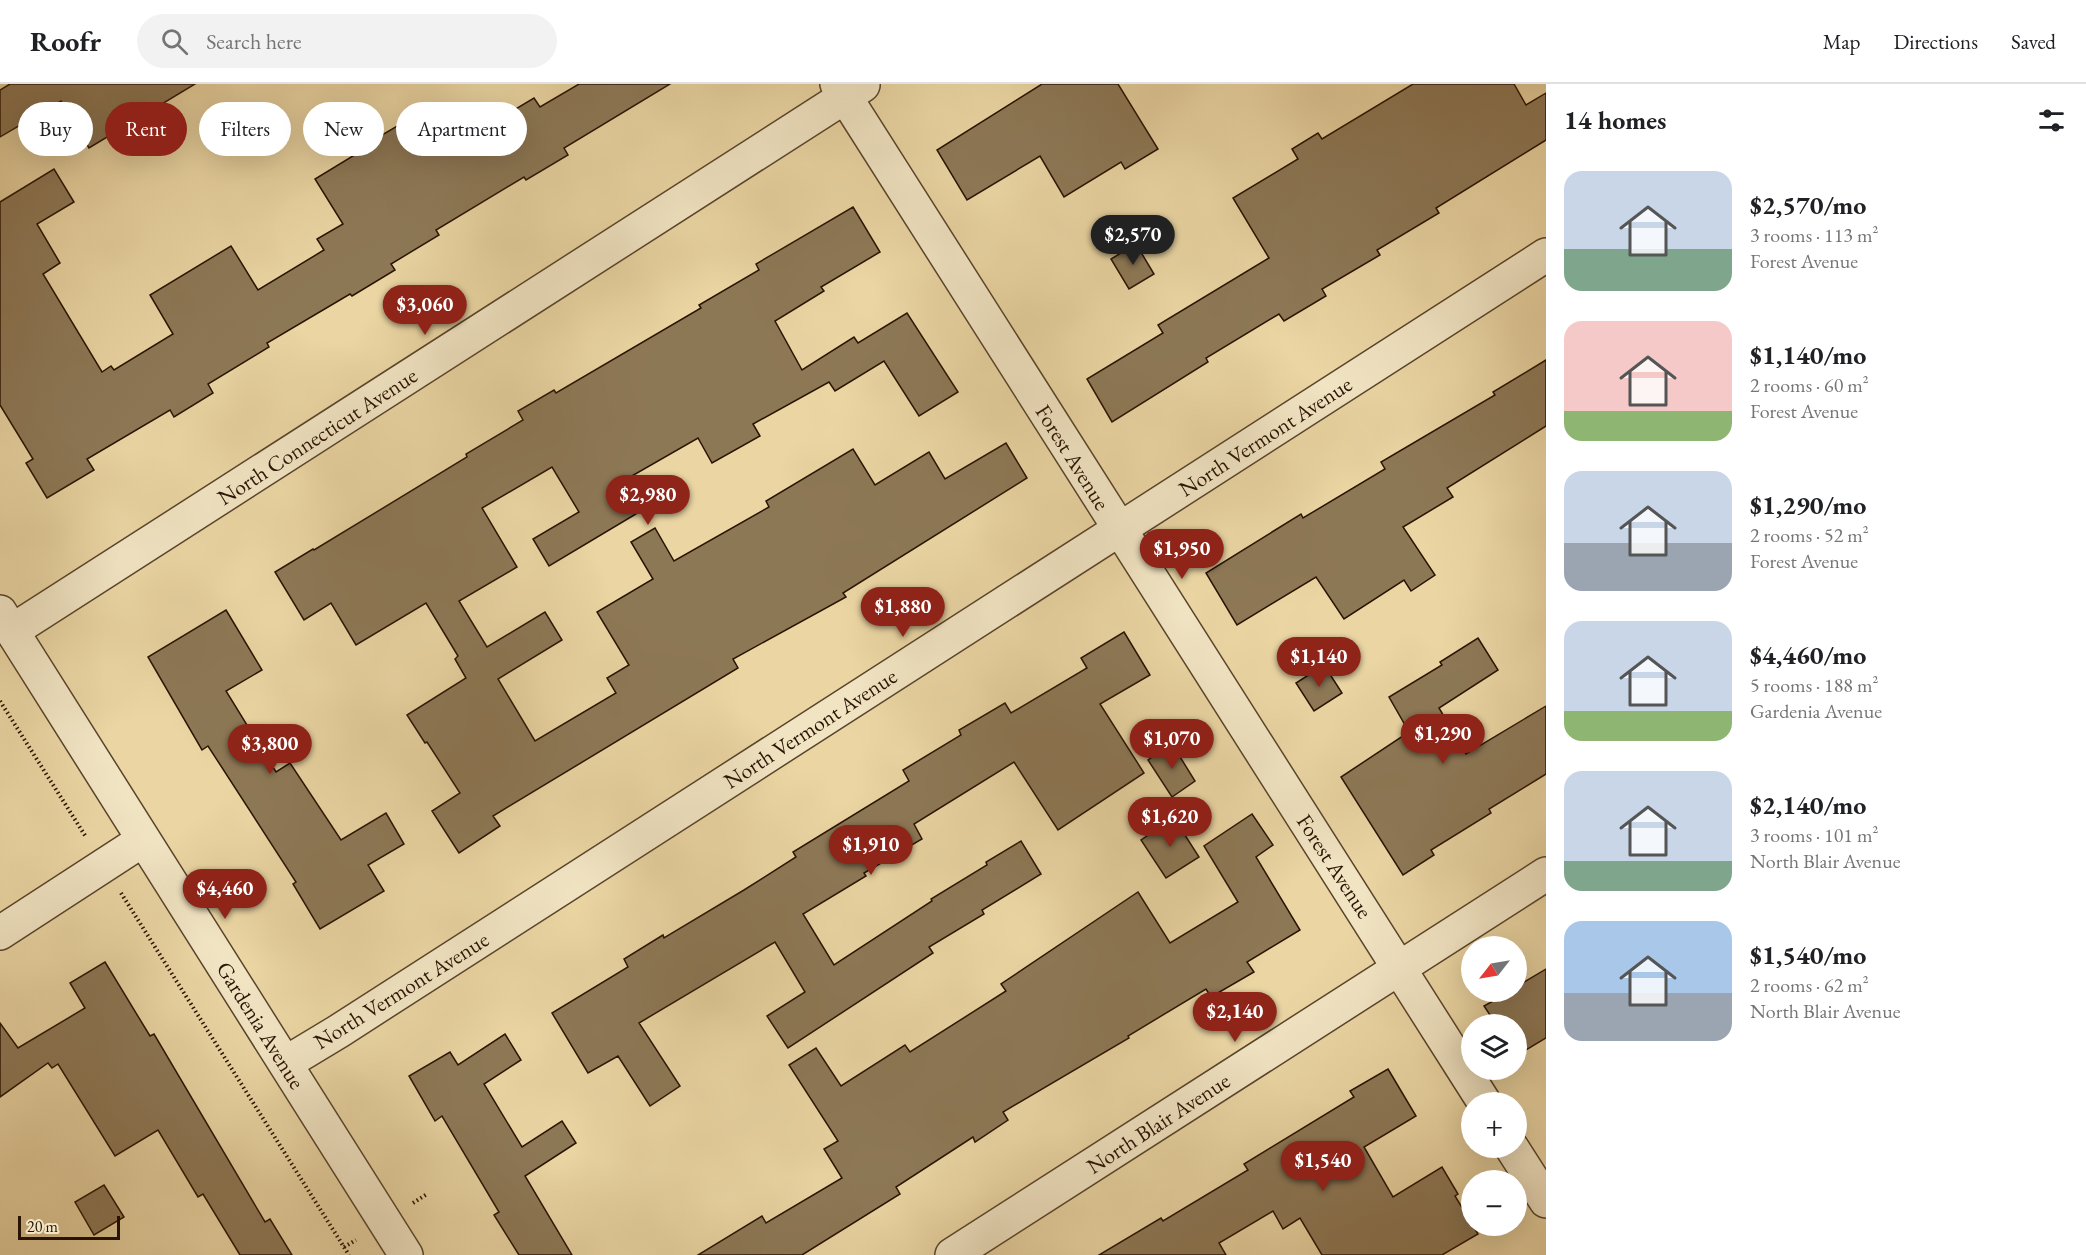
<!DOCTYPE html>
<html lang="en">
<head>
<meta charset="utf-8">
<style>
	:root { --surface:#fff; --page:#f2f2f2; --text:#202124; --muted:#757577; --line:#e0e0e0; --accent:#8f2418 }
	body { margin:0; font-family:"EB Garamond",serif; background:var(--page); color:var(--text); height:100vh; display:flex; flex-direction:column; font-size:22px; white-space:nowrap }
	* { box-sizing:border-box; margin:0 }
	p { font-size:20px; color:var(--muted) }
	.icon { flex:none; width:33px; height:33px; fill:none; stroke:currentColor; stroke-width:2; stroke-linecap:round; stroke-linejoin:round }
	.map { position:relative; flex:1; overflow:hidden }
	.sheet { display:flex; flex-direction:column; background:var(--surface); width:540px }
	.sheet>* { flex:none }
	.hud { position:absolute; left:18px; top:18px; width:570px; height:54px; display:flex; gap:12px }
	.needle { width:39px; rotate:239deg }
	.controls { position:absolute; left:1461px; top:852px; display:grid; gap:12px }
	.controls a { display:grid; place-items:center; width:66px; height:66px; border-radius:50%; background:var(--surface); box-shadow:0 6px 24px #0002; font-size:30px }
	.scale { position:absolute; left:18px; bottom:15px; width:102px; box-sizing:border-box; padding-left:6px; border:3px solid #291303; border-top:0; font-size:16px; line-height:21px; white-space:nowrap; color:#291303; -webkit-text-stroke:4px #f1e4c3; paint-order:stroke }
	.price { position:absolute; translate:-50% -51px; padding:0 14px; border-radius:21px; background:var(--accent); color:#fff; font-size:20px; line-height:39px; filter:drop-shadow(0 2px 3px #0008) }
	.price::after { content:''; position:absolute; left:50%; top:36px; width:18px; height:14px; margin-left:-9px; background:inherit; clip-path:polygon(0 0,100% 0,50% 100%) }
	.price.current { background:#222; color:#fff }
	ul { padding:0; list-style:none }
	li { display:flex; align-items:center; gap:18px; height:150px; padding:0 18px }
	li span { display:grid; place-items:center; flex:none; width:168px; height:120px; border-radius:18px; color:#555 }
	li>.icon { margin-inline-start:auto }
	span .icon { width:72px; height:72px; fill:#fffc; stroke-width:1 }
	li b { font-size:26px }
	h2 { display:flex; justify-content:space-between; align-items:center; height:72px; padding:0 18px; font-size:26px }
	.pill { padding:0 21px; border-radius:27px; background:var(--surface); box-shadow:0 6px 24px #0002; font-size:21px; line-height:54px }
	.pill.current { background:var(--accent); color:#fff }
	header { display:flex; align-items:center; gap:36px; box-sizing:border-box; height:84px; padding:0 30px; background:var(--surface); border-bottom:2px solid var(--line) }
	header strong { font-size:28px }
	nav { display:flex; gap:33px; margin-inline-start:auto; font-size:21px }
	.search { width:420px; height:54px; background:var(--page); display:flex; align-items:center; gap:15px; box-sizing:border-box; padding:0 21px; border-radius:33px; color:var(--muted); font-size:22px }
	main { display:flex; flex:1; min-height:0 }
	.map>svg:first-child { display:block }
</style>
</head>
<body>
<header>
<strong>Roofr</strong>
<div class="search"><svg class="icon" aria-label="search" viewBox="0 0 24 24"><circle cx="10" cy="10" r="6"/><path d="M15 15l6 6"/></svg>Search here</div>
<nav><a>Map</a><a>Directions</a><a>Saved</a></nav>
</header>
<main>
<div class="map">
<svg width="1546" height="1171" viewBox="0 0 1546 1171">
	<rect width="100%" height="100%" fill="#ead5a3"/>
	<filter id="stains"><feTurbulence type="fractalNoise" baseFrequency=".00333" numOctaves="4"/><feColorMatrix values="0 0 0 0 .2 0 0 0 0 .09 0 0 0 0 .02 0 0 0 .5 -.17"/></filter>
	<radialGradient id="worn" r=".72"><stop offset=".6" stop-color="#630" stop-opacity="0"/><stop offset="1" stop-color="#630" stop-opacity=".3"/></radialGradient>
	<g fill="#8d7856" stroke="#291303" stroke-width="1.5">
		<polygon points="10,0 195,0 89,64 61,17 0,53 0,6"/>
		<polygon points="579,0 670,0 564,64 568,71 526,96 524,93 436,146 439,151 391,180 395,186 352,212 350,210 267,259 269,263 208,300 213,309 174,333 170,326 87,375 94,386 47,414 26,379 33,375 0,321 0,118 54,85 74,118 37,140 60,179 43,190 102,288 111,282 114,286 173,250 150,211 231,162 258,206 324,166 317,155 343,140 315,95 376,58 375,55 399,41 408,56 468,19 484,44 534,14 540,23"/>
		<polygon points="1042,0 1118,0 1158,65 1125,85 1121,78 1064,113 1040,72 967,116 937,66"/>
		<polygon points="1413,0 1514,0 1526,21 1546,9 1546,56 1436,124 1439,129 1377,166 1380,171 1322,205 1326,212 1284,237 1279,230 1206,274 1208,278 1112,338 1087,295 1163,249 1158,241 1269,174 1233,114 1298,75 1292,65 1318,49 1322,55"/>
		<polygon points="853,123 880,168 821,203 824,207 775,237 802,286 854,253 858,259 907,229 958,308 919,332 884,277 835,307 829,298 753,340 760,352 712,379 698,354 623,397 641,427 549,482 533,455 579,428 552,383 482,424 517,483 459,517 487,563 545,528 562,556 498,595 535,657 616,609 607,594 629,581 597,528 653,495 631,458 655,444 674,477 769,423 766,417 853,365 875,401 929,368 945,395 1006,359 1027,394 843,509 846,513 733,575 738,584 493,732 500,742 459,769 432,727 460,709 427,658 425,659 407,631 466,594 455,575 458,572 426,519 356,561 331,519 304,536 275,488 313,465 314,466 467,373 466,370 523,336 518,327 554,306 556,309 701,224 699,221 759,186 756,180"/>
		<polygon points="1136,160 1154,190 1129,205 1111,175"/>
		<polygon points="1546,276 1546,342 1447,404 1453,413 1403,443 1435,491 1411,507 1404,496 1344,535 1316,493 1237,541 1206,489 1301,430 1303,434 1385,385 1381,378 1495,311 1493,308"/>
		<polygon points="226,526 262,586 226,607 276,688 290,679 341,756 386,729 404,760 368,781 384,807 320,845 293,800 296,798 208,662 202,666 148,573"/>
		<polygon points="1124,548 1150,591 1100,620 1144,689 1058,746 1014,678 914,740 922,755 864,789 866,792 803,830 834,881 932,817 931,815 987,781 986,778 1021,757 1041,790 982,826 984,830 929,863 933,869 788,964 767,932 805,908 775,858 639,939 680,1002 650,1022 618,972 588,989 552,929 628,883 624,875 663,851 664,854 744,806 796,773 793,768 909,697 903,686 961,651 959,646 1005,619 1011,629 1087,584 1081,574"/>
		<polygon points="1478,554 1498,586 1439,624 1466,670 1546,622 1546,690 1489,725 1491,729 1431,766 1434,771 1403,791 1341,693 1409,648 1389,613 1442,581 1440,578"/>
		<polygon points="1324,581 1342,609 1314,627 1296,599"/>
		<polygon points="1172,660 1195,697 1172,713 1148,676"/>
		<polygon points="1252,730 1273,761 1256,773 1300,846 1247,878 1254,888 1211,913 1206,905 1128,952 1129,954 1003,1028 1008,1036 975,1058 973,1053 896,1103 900,1110 802,1171 698,1171 762,1132 766,1139 842,1094 824,1065 838,1057 789,981 816,964 841,1002 905,961 910,968 1006,907 1001,900 1138,808 1170,859 1238,818 1204,762"/>
		<polygon points="1174,734 1199,773 1166,794 1141,756"/>
		<polygon points="105,878 150,952 154,950 265,1138 270,1135 292,1171 240,1171 203,1110 198,1113 158,1046 115,1072 58,980 52,984 48,979 0,1013 0,939 18,964 85,924 70,899"/>
		<polygon points="1546,885 1546,954 1516,972 1516,940 1496,940 1484,922 1509,908 1516,908 1516,903"/>
		<polygon points="505,950 521,976 484,1000 522,1063 562,1037 576,1059 525,1092 572,1171 519,1171 494,1131 499,1128 442,1032 435,1037 409,992 450,968 458,981"/>
		<polygon points="1388,985 1416,1032 1364,1063 1393,1113 1442,1083 1458,1110 1455,1112 1478,1150 1442,1171 1322,1171 1300,1134 1283,1145 1273,1127 1219,1159 1226,1171 1099,1171 1161,1134 1163,1137 1248,1086 1244,1080 1354,1013 1350,1007"/>
		<polygon points="104,1101 124,1133 94,1151 75,1118"/>
	</g>
	<g fill="none" stroke-linecap="round" stroke-linejoin="round">
		<g stroke="#59442b" stroke-width="36">
			<g id="minor">
				<polyline points="837,0 1484,1018"/>
				<polyline points="0,528 406,1171"/>
				<polyline points="12,547 863,1"/>
				<polyline points="0,849 143,756"/>
				<polyline points="286,979 339,947 1546,171"/>
				<polyline points="1512,1064 1546,1117"/>
				<polyline points="952,1171 1546,790"/>
			</g>
		</g>
		<g stroke="#291303" stroke-width="4" stroke-dasharray="1.5 3" stroke-linecap="butt">
			<polyline points="0,617 86,753"/>
			<polyline points="121,809 349,1171"/>
			<polyline points="413,1119 427,1110"/>
			<polyline points="344,1163 356,1156"/>
		</g>
		<use href="#minor" stroke="#f1e4c3" stroke-width="33"/>
	</g>
	<g text-anchor="middle" stroke-width="4.5" stroke-linejoin="round" paint-order="stroke">
		<g font-size="22" fill="#291303" stroke="#f1e4c3">
			<text transform="translate(317 352) rotate(-33)" y="8">North Connecticut Avenue</text>
			<text transform="translate(1265 352) rotate(-33)" y="8">North Vermont Avenue</text>
			<text transform="translate(1073 373) rotate(58)" y="8">Forest Avenue</text>
			<text transform="translate(810 644) rotate(-33)" y="8">North Vermont Avenue</text>
			<text transform="translate(1335 782) rotate(57)" y="8">Forest Avenue</text>
			<text transform="translate(401 906) rotate(-32)" y="8">North Vermont Avenue</text>
			<text transform="translate(261 941) rotate(58)" y="8">Gardenia Avenue</text>
			<text transform="translate(1158 1039) rotate(-33)" y="8">North Blair Avenue</text>
		</g>
	</g>
	<rect width="100%" height="100%" filter="url(#stains)"/>
	<rect width="100%" height="100%" fill="url(#worn)"/>
</svg>
<div class="controls">
<a><svg class="needle" viewBox="-14 -14 28 28"><path d="M0-13l5 13h-10z" fill="#e53935"/><path d="M0 13l5-13h-10z" fill="#757577"/></svg></a>
<a><svg class="icon" aria-label="layers" viewBox="0 0 24 24"><path d="M12 4l9 5-9 5-9-5zM3 14l9 5 9-5"/></svg></a>
<a>+</a>
<a>−</a>
</div>
<div class="scale">20 m</div>
<b class="price current" style="left:1133px;top:182px">$2,570</b>
<b class="price" style="left:425px;top:252px">$3,060</b>
<b class="price" style="left:648px;top:442px">$2,980</b>
<b class="price" style="left:1182px;top:496px">$1,950</b>
<b class="price" style="left:903px;top:554px">$1,880</b>
<b class="price" style="left:1319px;top:604px">$1,140</b>
<b class="price" style="left:1443px;top:681px">$1,290</b>
<b class="price" style="left:1172px;top:686px">$1,070</b>
<b class="price" style="left:270px;top:691px">$3,800</b>
<b class="price" style="left:1170px;top:764px">$1,620</b>
<b class="price" style="left:871px;top:792px">$1,910</b>
<b class="price" style="left:225px;top:836px">$4,460</b>
<b class="price" style="left:1235px;top:959px">$2,140</b>
<b class="price" style="left:1323px;top:1108px">$1,540</b>
<div class="hud">
<a class="pill">Buy</a>
<a class="pill current">Rent</a>
<a class="pill">Filters</a>
<a class="pill">New</a>
<a class="pill">Apartment</a>
</div>
</div>
<section class="sheet">
<h2>14 homes<svg class="icon" aria-label="filters" viewBox="0 0 24 24"><path d="M4 7h16M4 17h16"/><circle cx="9" cy="7" r="2"/><circle cx="15" cy="17" r="2"/></svg></h2>
<ul>
<li><span style="background:linear-gradient(#c9d6e8 65%,#7fa58c 0)"><svg class="icon" aria-label="home" viewBox="0 0 24 24"><path d="M3 11l9-7 9 7M6 9v11h12V9"/></svg></span><div><b>$2,570/mo</b><p>3 rooms · 113 m²</p><p>Forest Avenue</p></div></li>
<li><span style="background:linear-gradient(#f6c9c9 75%,#8fb573 0)"><svg class="icon" aria-label="home" viewBox="0 0 24 24"><path d="M3 11l9-7 9 7M6 9v11h12V9"/></svg></span><div><b>$1,140/mo</b><p>2 rooms · 60 m²</p><p>Forest Avenue</p></div></li>
<li><span style="background:linear-gradient(#c9d6e8 60%,#9aa5b1 0)"><svg class="icon" aria-label="home" viewBox="0 0 24 24"><path d="M3 11l9-7 9 7M6 9v11h12V9"/></svg></span><div><b>$1,290/mo</b><p>2 rooms · 52 m²</p><p>Forest Avenue</p></div></li>
<li><span style="background:linear-gradient(#c9d6e8 75%,#8fb573 0)"><svg class="icon" aria-label="home" viewBox="0 0 24 24"><path d="M3 11l9-7 9 7M6 9v11h12V9"/></svg></span><div><b>$4,460/mo</b><p>5 rooms · 188 m²</p><p>Gardenia Avenue</p></div></li>
<li><span style="background:linear-gradient(#c9d6e8 75%,#7fa58c 0)"><svg class="icon" aria-label="home" viewBox="0 0 24 24"><path d="M3 11l9-7 9 7M6 9v11h12V9"/></svg></span><div><b>$2,140/mo</b><p>3 rooms · 101 m²</p><p>North Blair Avenue</p></div></li>
<li><span style="background:linear-gradient(#a9c7e8 60%,#9aa5b1 0)"><svg class="icon" aria-label="home" viewBox="0 0 24 24"><path d="M3 11l9-7 9 7M6 9v11h12V9"/></svg></span><div><b>$1,540/mo</b><p>2 rooms · 62 m²</p><p>North Blair Avenue</p></div></li>
</ul>
</section>
</main>
</body>
</html>
